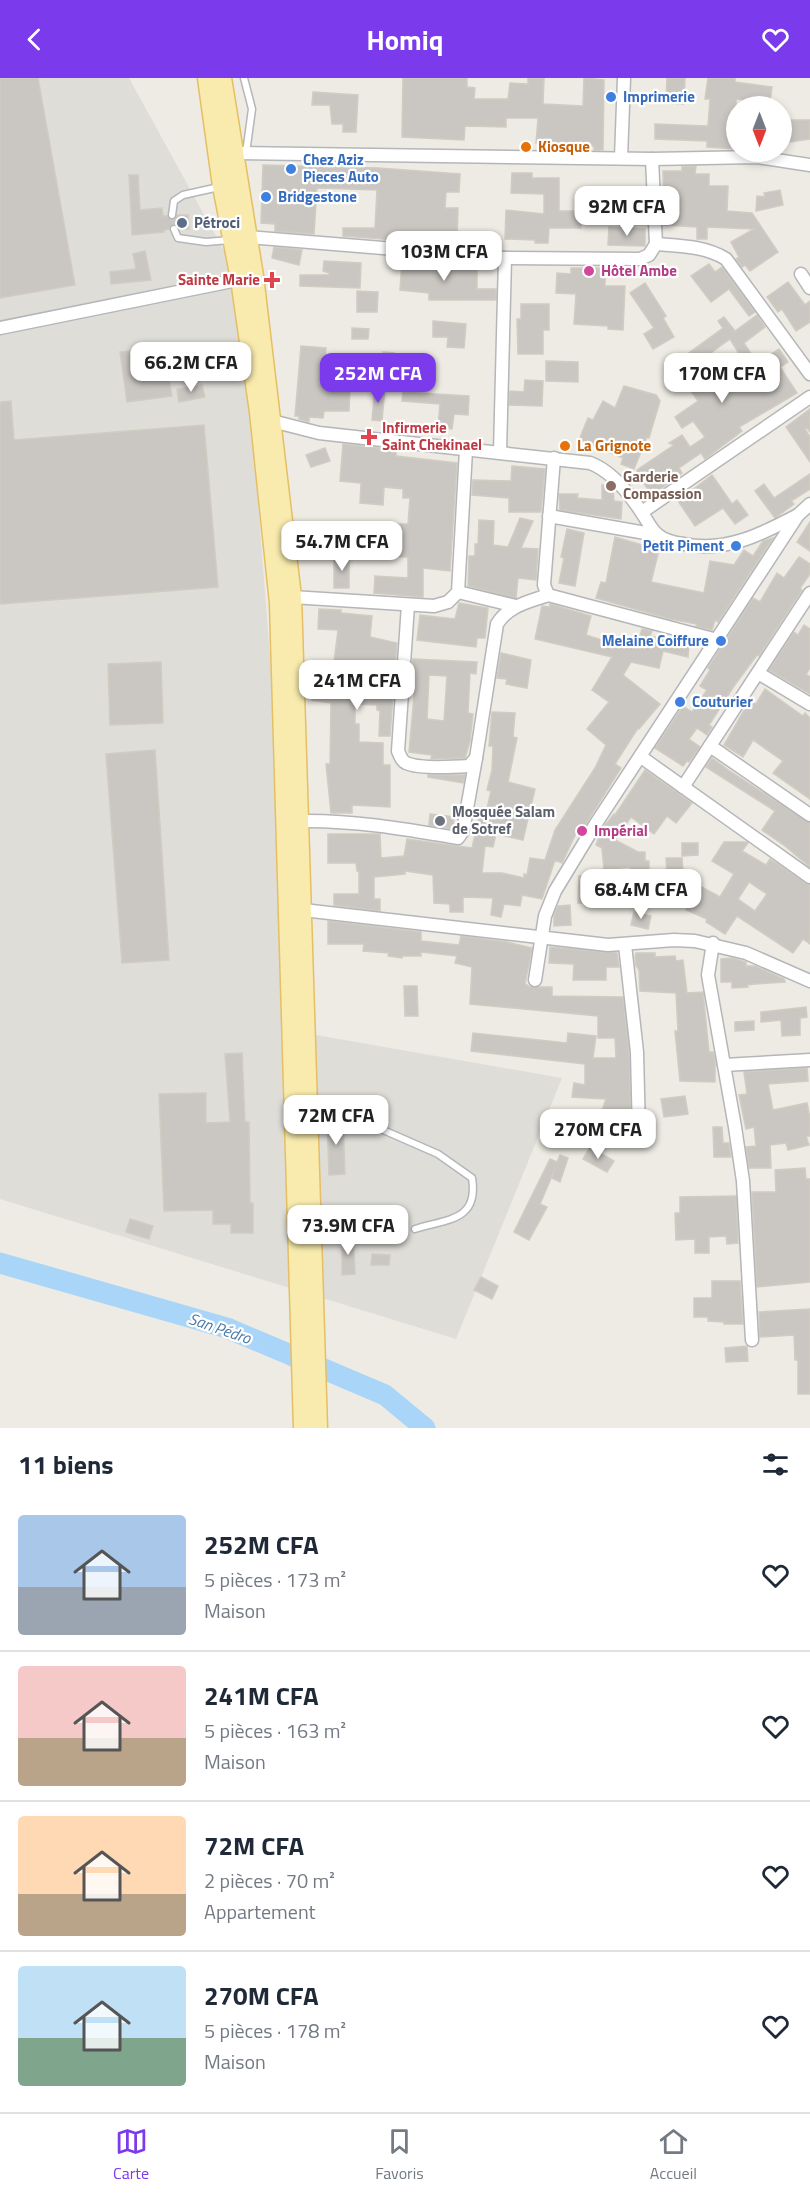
<!DOCTYPE html>
<html lang="fr">
<head>
<meta charset="utf-8">
<style>
	:root { --surface:#fff; --page:#f6f6f7; --text:#1f2937; --muted:#747a83; --line:#e0e1e3; --accent:#7c3aed }
	body { margin:0; font-family:"Titillium Web",sans-serif; background:var(--page); color:var(--text); height:100vh; display:flex; flex-direction:column; font-size:22px; white-space:nowrap }
	* { box-sizing:border-box; margin:0 }
	p { font-size:20px; color:var(--muted) }
	.icon { flex:none; width:33px; height:33px; fill:none; stroke:currentColor; stroke-width:2; stroke-linecap:round; stroke-linejoin:round }
	.map { position:relative; height:1350px; overflow:hidden }
	.details { display:flex; flex-direction:column; background:var(--surface); flex:1 }
	.details>* { flex:none }
	.needle { width:39px; rotate:180deg }
	.tools { position:absolute; left:726px; top:18px; display:grid; gap:12px }
	.tools a { display:grid; place-items:center; width:66px; height:66px; border-radius:50%; background:var(--surface); box-shadow:0 3px 9px #0003; font-size:30px }
	.price { position:absolute; translate:-50% -51px; padding:0 14px; border-radius:12px; background:#fff; color:#222; font-size:20px; line-height:39px; filter:drop-shadow(0 2px 3px #0008) }
	.price::after { content:''; position:absolute; left:50%; top:36px; width:18px; height:14px; margin-left:-9px; background:inherit; clip-path:polygon(0 0,100% 0,50% 100%) }
	.price.current { background:var(--accent); color:#fff }
	ul { padding:0; list-style:none }
	li { display:flex; align-items:center; gap:18px; height:150px; padding:0 18px }
	li+li { border-top:2px solid var(--line) }
	li span { display:grid; place-items:center; flex:none; width:168px; height:120px; border-radius:6px; color:#555 }
	li>.icon { margin-inline-start:auto }
	span .icon { width:72px; height:72px; fill:#fffc; stroke-width:1 }
	li b { font-size:26px }
	h2 { display:flex; justify-content:space-between; align-items:center; height:72px; padding:0 18px; font-size:26px }
	header { display:flex; justify-content:space-between; align-items:center; height:78px; padding:0 18px; background:var(--accent); color:#fff; font-size:27px; font-weight:700 }
	.dock { display:flex; justify-content:space-around; align-items:center; height:84px; border-top:2px solid var(--line); background:var(--surface); font-size:16px; color:var(--muted) }
	.dock a { display:grid; justify-items:center; gap:3px }
	.dock .current { color:var(--accent) }
	.map>svg:first-child { display:block }
</style>
</head>
<body>
<header><svg class="icon" aria-label="back" viewBox="0 0 24 24"><path d="M15 5l-7 7 7 7"/></svg>Homiq<svg class="icon" aria-label="heart" viewBox="0 0 24 24"><path d="M12 20l-8-8c-3-5 5-10 8-4 3-6 11-1 8 4z"/></svg></header>
<div class="map">
<svg width="810" height="1350" viewBox="0 0 810 1350">
	<rect width="100%" height="100%" fill="#edebe3"/>
	<polygon fill="#dfddd8" points="0,0 129,0 241,204 299,954 562,1000 456,1261 0,1121"/>
	<g fill="none" stroke-linecap="round" stroke-linejoin="round">
		<polyline stroke="#a9d6f8" stroke-width="21" points="0,1185 227,1250 385,1317 425,1350"/>
	</g>
	<g fill="#cac7c2" stroke="#d1ccc2" stroke-width="1.5" fill-rule="evenodd">
		<polygon points="0,0 38,0 75,207 0,220"/>
		<polygon points="403,0 467,0 467,9 475,10 474,21 508,21 510,5 528,6 528,0 544,0 543,26 583,28 584,0 604,2 603,72 594,72 594,68 536,65 538,40 506,40 506,49 465,48 464,62 402,59"/>
		<polygon points="667,0 685,0 684,26 666,25"/>
		<polygon points="708,0 735,0 735,4 772,9 770,25 736,21 736,71 707,69 707,63 655,61 655,46 708,48 710,21 705,21"/>
		<polygon points="313,14 358,17 356,54 343,54 343,46 332,46 330,27 312,27"/>
		<polygon points="782,42 810,42 810,61 784,65 784,60 782,60"/>
		<polygon points="263,87 378,90 460,96 459,114 446,114 445,130 458,130 457,162 411,158 410,163 343,158 343,150 375,150 377,112 317,110 314,156 275,153 275,146 261,145"/>
		<polygon points="696,88 695,96 709,96 709,108 728,108 727,133 752,135 778,174 750,193 745,187 742,189 736,181 739,179 731,164 754,151 707,149 707,161 697,161 697,149 664,147 663,93 682,93 682,89"/>
		<polygon points="512,95 532,95 532,100 559,100 559,133 581,133 581,150 549,150 548,165 535,165 535,162 505,161 506,132 544,136 544,116 511,115"/>
		<polygon points="129,97 138,97 140,132 162,130 163,138 167,138 172,142 177,137 188,137 189,151 180,151 174,146 169,151 164,152 164,154 132,157"/>
		<polygon points="780,112 783,127 756,133 757,118 765,119 764,115"/>
		<polygon points="609,149 645,151 645,168 608,167"/>
		<polygon points="274,169 302,172 299,187 272,180"/>
		<polygon points="145,173 151,202 111,206 110,194 136,191 133,176"/>
		<polygon points="412,182 429,184 428,189 477,187 477,211 496,211 496,222 429,222 429,215 400,212 402,184 412,185"/>
		<polygon points="324,183 361,185 360,210 300,208 300,197 329,197 329,195 323,193"/>
		<polygon points="709,186 715,194 722,189 755,234 749,238 729,211 711,224 691,198"/>
		<polygon points="571,190 605,190 605,208 625,208 623,252 608,251 608,248 574,246 576,216 556,215 557,195 571,196"/>
		<polygon points="788,204 805,227 810,223 810,244 796,253 782,231 778,234 767,219"/>
		<polygon points="645,205 666,238 663,240 674,259 653,271 644,256 654,250 630,215"/>
		<polygon points="357,213 378,214 377,234 357,234"/>
		<polygon points="521,226 549,226 549,252 543,252 543,276 518,276 517,241 521,241"/>
		<polygon points="757,237 765,249 744,265 757,285 779,271 788,284 780,289 797,315 739,349 742,353 705,381 701,375 679,390 682,395 652,417 637,396 637,392 674,367 669,365 682,357 690,369 705,359 693,343 682,350 675,339 698,323 689,310 710,297 719,312 750,293 730,261 697,285 689,275 723,250 718,243 724,239 735,253"/>
		<polygon points="433,243 466,246 464,270 447,269 448,259 433,259"/>
		<polygon points="352,250 369,251 368,261 352,261"/>
		<polygon points="301,268 326,270 323,306 326,306 326,309 350,310 349,333 324,333 323,340 309,339 309,344 299,341 299,338 295,338"/>
		<polygon points="131,273 132,280 142,278 145,300 168,296 172,318 127,324 120,274"/>
		<polygon points="198,274 200,290 180,291 179,275"/>
		<polygon points="383,274 394,275 391,309 380,308"/>
		<polygon points="546,283 578,284 578,304 546,303"/>
		<polygon points="525,302 543,303 542,328 509,327 510,313 524,314"/>
		<polygon points="202,307 205,319 179,324 177,311"/>
		<polygon points="375,308 385,309 382,343 372,342"/>
		<polygon points="624,308 656,317 660,323 649,360 647,359 634,391 621,386 623,380 579,362 588,340 593,342 603,323 615,330"/>
		<polygon points="403,314 469,318 468,337 454,336 452,351 438,349 440,326 402,323"/>
		<polygon points="11,323 14,362 204,347 218,509 0,526 0,324"/>
		<polygon points="810,331 810,354 807,350 805,351 810,359 810,384 786,349"/>
		<polygon points="343,366 396,372 396,378 457,385 450,493 423,490 423,519 374,515 375,498 408,500 408,479 360,478 361,463 374,463 374,446 408,446 410,420 403,420 403,411 384,409 383,427 360,425 361,405 340,403"/>
		<polygon points="325,370 330,383 311,389 306,377"/>
		<polygon points="512,388 545,391 541,434 509,434 509,420 472,417 473,402 511,403"/>
		<polygon points="810,396 810,411 791,423 794,426 775,440 755,413 764,406 774,420"/>
		<polygon points="712,397 732,426 737,422 748,437 735,446 723,430 695,448 678,423"/>
		<polygon points="602,407 609,407 613,411 614,423 622,424 621,441 560,432 559,416 578,416 577,420 602,422"/>
		<polygon points="520,440 533,443 521,470 538,471 536,502 518,500 516,520 468,508 469,478 475,478 475,466 478,466 479,442 494,443 493,467 508,469"/>
		<polygon points="810,444 810,473 797,464"/>
		<polygon points="567,451 584,455 575,508 559,505 564,480 561,479"/>
		<polygon points="615,459 659,472 651,504 704,515 710,483 734,487 744,472 753,478 763,463 773,460 718,544 715,542 712,552 696,548 697,546 670,541 596,520 601,504 606,505"/>
		<rect x="334" y="478" width="15" height="32"/>
		<polygon points="799,479 810,486 810,496 800,510 802,512 759,578 757,577 734,608 709,647 712,649 707,657 697,650 689,661 700,669 689,684 687,683 683,688 655,670 683,628 692,634 707,612 700,608 710,592 708,590 753,520 760,524 777,495 784,500"/>
		<polygon points="459,525 488,530 485,560 477,560 476,569 417,562 420,537 455,541"/>
		<polygon points="550,526 591,538 586,557 621,568 622,561 638,564 642,551 652,553 650,558 689,565 688,579 663,573 659,590 631,584 623,597 660,626 639,651 638,650 615,686 621,690 579,757 579,749 562,785 555,782 542,821 522,817 520,828 504,826 501,839 491,837 493,820 463,819 463,834 450,834 450,826 434,825 433,797 405,793 405,796 374,799 374,821 380,821 380,833 334,827 334,816 359,816 359,794 357,793 356,785 328,785 328,756 380,756 381,780 404,778 407,761 472,770 480,734 486,735 491,713 487,712 492,692 493,668 489,668 492,634 515,635 513,659 517,660 508,704 535,711 523,762 496,756 493,769 485,768 482,795 502,795 524,800 524,796 527,797 530,780 545,782 555,752 595,690 606,667 587,651 609,624 592,612 612,579 535,561 542,528 550,529"/>
		<polygon points="319,531 341,532 341,535 372,538 370,559 397,565 390,658 379,658 380,633 377,632 377,627 355,626 355,646 359,646 359,664 383,665 383,687 390,687 390,729 352,727 352,735 331,735 326,686 330,686 331,625 312,622 314,605 331,608 338,552 318,551"/>
		<polygon points="804,547 810,551 810,590 806,596 810,599 810,616 769,592 794,554 798,557"/>
		<polygon points="501,575 531,582 527,610 506,606 507,601 497,600"/>
		<path d="M413,581L477,584L476,596L470,595L468,635L473,636L470,663L465,680L431,681L432,677L409,674L416,596H412ZM429,597L447,598L444,643L427,641Z"/>
		<polygon points="161,584 163,645 110,647 108,586"/>
		<polygon points="765,611 803,638 805,635 810,640 810,721 773,695 783,683 753,662 743,679 724,667 750,622 756,626"/>
		<polygon points="155,672 169,882 122,885 106,676"/>
		<polygon points="712,680 731,694 810,745 810,789 785,768 762,752 775,733 706,689"/>
		<polygon points="645,692 692,725 676,745 667,738 654,756 631,739 615,762 638,774 645,774 645,783 649,783 649,800 630,800 630,789 604,792 602,770 596,767 602,751 614,736 615,737"/>
		<polygon points="428,697 465,697 463,705 428,699"/>
		<polygon points="430,736 454,739 453,751 429,747"/>
		<path d="M724,764H746L748,765L742,773L766,787L770,781L810,807V866L803,861L793,875L737,838L725,856L706,844L707,841L686,832L700,808L720,819L734,796L712,783ZM749,804L767,816L755,833L738,821Z"/>
		<polygon points="682,765 698,765 698,777 682,778"/>
		<polygon points="666,780 682,780 683,795 667,796"/>
		<polygon points="579,798 597,798 597,812 627,812 627,825 578,825"/>
		<polygon points="570,827 571,847 554,848 554,837 558,828"/>
		<polygon points="634,834 651,838 648,851 631,847"/>
		<polygon points="328,843 421,854 421,863 459,867 461,858 507,864 532,870 525,906 530,909 552,909 552,918 623,919 629,975 631,1048 600,1038 606,1021 572,1019 574,1005 585,1007 585,986 471,973 473,955 567,965 568,955 596,958 593,980 616,980 615,960 598,960 598,938 470,926 472,889 455,885 457,878 421,874 421,878 403,878 402,880 388,878 389,875 363,873 364,866 328,866"/>
		<polygon points="550,869 617,875 619,889 606,889 606,902 573,902 574,886 549,885"/>
		<polygon points="636,875 655,875 655,879 675,878 676,883 683,882 687,915 703,914 709,974 713,974 715,982 715,1004 680,1003 675,953 678,953 676,915 640,913 639,892 636,888 635,879"/>
		<polygon points="732,880 746,884 746,888 755,888 784,901 785,904 755,906 747,907 748,909 732,910 732,904 721,904 721,881"/>
		<polygon points="404,908 417,908 418,938 405,938"/>
		<polygon points="806,929 807,939 800,940 800,957 782,958 781,942 761,944 761,934"/>
		<polygon points="754,943 754,952 735,953 735,944"/>
		<polygon points="242,975 245,1044 249,1044 250,1125 253,1125 253,1155 231,1155 231,1146 213,1146 213,1132 164,1133 159,1016 206,1015 206,1045 230,1044 225,976"/>
		<polygon points="807,990 808,1003 768,1006 773,1032 807,1025 810,1040 810,1058 806,1058 809,1067 788,1072 786,1065 770,1067 771,1090 749,1090 746,1069 756,1068 754,1049 746,1051 739,1017 747,1016 744,994"/>
		<polygon points="685,1018 688,1036 664,1039 661,1021"/>
		<polygon points="327,1039 343,1041 345,1096 329,1097"/>
		<polygon points="577,1040 596,1049 590,1061 571,1052"/>
		<polygon points="713,1049 722,1049 723,1065 729,1065 731,1079 714,1079"/>
		<polygon points="590,1069 614,1083 607,1094 583,1081"/>
		<polygon points="560,1077 568,1080 560,1104 552,1100 555,1091 540,1126 547,1129 529,1162 514,1154 550,1081 557,1084"/>
		<polygon points="805,1090 806,1101 810,1101 810,1204 757,1209 752,1114 776,1114 775,1092"/>
		<polygon points="736,1118 738,1165 727,1166 726,1158 709,1159 709,1175 695,1175 695,1161 676,1162 675,1135 680,1135 680,1119"/>
		<polygon points="130,1141 153,1148 149,1161 126,1154"/>
		<polygon points="353,1157 355,1196 342,1197 342,1158"/>
		<polygon points="372,1176 390,1177 389,1187 371,1187"/>
		<polygon points="481,1199 498,1208 492,1221 474,1212"/>
		<polygon points="712,1203 740,1203 743,1246 724,1246 724,1244 708,1243 708,1239 694,1239 694,1220 712,1220"/>
		<polygon points="810,1231 810,1316 798,1316 798,1282 795,1282 794,1257 760,1259 759,1234"/>
		<polygon points="747,1268 748,1283 726,1284 725,1270"/>
	</g>
	<g fill="none" stroke-linecap="round" stroke-linejoin="round">
		<g stroke="#b4b6b9" stroke-width="9">
			<g id="service">
				<polyline points="244,0 252,31 246,75"/>
				<polyline points="172,137 174,123 183,117 219,109"/>
				<polyline points="174,151 178,160 206,164 230,162"/>
				<path d="M312,1024L358,1041L438,1076L472,1100C479,1143 447,1141 415,1151"/>
			</g>
		</g>
		<g stroke="#b4b6b9" stroke-width="15">
			<g id="minor">
				<polyline points="236,75 652,81 757,79 810,87"/>
				<polyline points="621,80 624,0"/>
				<polyline points="248,159 505,180 640,181 649,177 656,166 652,81"/>
				<path d="M656,166C680,168 705,168 726,181L810,296"/>
				<polyline points="801,196 810,210"/>
				<polyline points="0,250 247,200"/>
				<path d="M272,343L319,355L590,385C612,393 629,415 642,435C647,442 651,452 658,457C665,463 675,465 684,466C725,475 762,456 798,437"/>
				<polyline points="500,374 505,180"/>
				<polyline points="554,380 544,507 548,517 717,562"/>
				<polyline points="642,434 810,319"/>
				<polyline points="549,438 657,457"/>
				<polyline points="458,514 516,528"/>
				<polyline points="292,519 434,528 448,524 458,514 466,372"/>
				<path d="M408,527L398,673C400,678 402,683 406,685C419,691 454,689 469,688L476,680L497,546C509,527 529,524 548,517"/>
				<polyline points="758,595 810,626"/>
				<polyline points="710,668 810,737"/>
				<polyline points="641,679 810,799"/>
				<polyline points="683,709 810,515"/>
				<path d="M299,743C353,742 405,751 458,760L463,753L476,680"/>
				<polyline points="303,832 608,867 674,862 695,863 746,875 810,903"/>
				<polyline points="713,865 708,897 735,1049 743,1103 752,1262"/>
				<polyline points="625,867 637,974 639,1056"/>
				<polyline points="535,902 545,838 555,813 595,747 798,437 810,426"/>
				<polyline points="724,987 810,982"/>
			</g>
		</g>
		<g stroke="#e5bf64" stroke-width="21">
			<g id="primary">
				<polyline points="207,0 222,108 240,201 259,334 279,525 303,1350"/>
				<polyline points="222,0 254,198 292,519 318,1350"/>
			</g>
		</g>
		<use href="#service" stroke="#fff" stroke-width="6"/>
		<use href="#minor" stroke="#fff" stroke-width="12"/>
		<use href="#primary" stroke="#f8ebad" stroke-width="18"/>
	</g>
	<g fill="#3f7fe0" stroke="#fff" stroke-width="2">
		<circle cx="611" cy="19" r="6"/>
		<circle cx="291" cy="91" r="6"/>
		<circle cx="266" cy="119" r="6"/>
		<circle cx="736" cy="468" r="6"/>
		<circle cx="721" cy="563" r="6"/>
		<circle cx="680" cy="624" r="6"/>
	</g>
	<g fill="#e8710a" stroke="#fff" stroke-width="2">
		<circle cx="526" cy="69" r="6"/>
		<circle cx="565" cy="368" r="6"/>
	</g>
	<circle fill="#5c6f8a" stroke="#fff" stroke-width="2" cx="182" cy="145" r="6"/>
	<g fill="#d1479c" stroke="#fff" stroke-width="2">
		<circle cx="589" cy="193" r="6"/>
		<circle cx="582" cy="753" r="6"/>
	</g>
	<g fill="#e0444e" stroke="#fff" stroke-width="2">
		<path d="M269 193h6v6h6v6h-6v6h-6v-6h-6v-6h6z"/>
		<path d="M366 350h6v6h6v6h-6v6h-6v-6h-6v-6h6z"/>
	</g>
	<circle fill="#8d6e63" stroke="#fff" stroke-width="2" cx="611" cy="408" r="6"/>
	<circle fill="#6b7280" stroke="#fff" stroke-width="2" cx="440" cy="743" r="6"/>
	<g text-anchor="middle" stroke-width="4.5" stroke-linejoin="round" paint-order="stroke">
		<g font-size="15" font-weight="bold" fill="#366cbe" stroke="#fff" text-anchor="start">
			<text x="623" y="24">Imprimerie</text>
			<text x="303" y="87">Chez Aziz<tspan x="303" dy="17">Pieces Auto</tspan></text>
			<text x="278" y="124">Bridgestone</text>
			<text x="724" y="473" text-anchor="end">Petit Piment</text>
			<text x="709" y="568" text-anchor="end">Melaine Coiffure</text>
			<text x="692" y="629">Couturier</text>
		</g>
		<g font-size="15" font-weight="bold" fill="#c56008" stroke="#fff" text-anchor="start">
			<text x="538" y="74">Kiosque</text>
			<text x="577" y="373">La Grignote</text>
		</g>
		<g font-size="15" font-weight="bold" fill="#4e5e75" stroke="#fff" text-anchor="start">
			<text x="194" y="150">Pétroci</text>
		</g>
		<g font-size="15" font-weight="bold" fill="#b23c85" stroke="#fff" text-anchor="start">
			<text x="601" y="198">Hôtel Ambe</text>
			<text x="594" y="758">Impérial</text>
		</g>
		<g font-size="15" font-weight="bold" fill="#be3a42" stroke="#fff" text-anchor="end">
			<text x="260" y="207">Sainte Marie</text>
			<text x="382" y="355" text-anchor="start">Infirmerie<tspan x="382" dy="17">Saint Chekinael</tspan></text>
		</g>
		<g font-size="15" font-weight="bold" fill="#785e54" stroke="#fff" text-anchor="start">
			<text x="623" y="404">Garderie<tspan x="623" dy="17">Compassion</tspan></text>
		</g>
		<g font-size="15" font-weight="bold" fill="#5b616d" stroke="#fff" text-anchor="start">
			<text x="452" y="739">Mosquée Salam<tspan x="452" dy="17">de Sotref</tspan></text>
		</g>
		<g font-size="16" font-style="italic" fill="#4878a8" stroke="#fff">
			<text transform="translate(220 1250) rotate(19)" y="6">San Pédro</text>
		</g>
	</g>
</svg>
<div class="tools">
<a><svg class="needle" viewBox="-14 -14 28 28"><path d="M0-13l5 13h-10z" fill="#e53935"/><path d="M0 13l5-13h-10z" fill="#747a83"/></svg></a>
</div>
<b class="price" style="left:627px;top:159px">92M CFA</b>
<b class="price" style="left:444px;top:204px">103M CFA</b>
<b class="price" style="left:191px;top:315px">66.2M CFA</b>
<b class="price current" style="left:378px;top:326px">252M CFA</b>
<b class="price" style="left:722px;top:326px">170M CFA</b>
<b class="price" style="left:342px;top:494px">54.7M CFA</b>
<b class="price" style="left:357px;top:633px">241M CFA</b>
<b class="price" style="left:641px;top:842px">68.4M CFA</b>
<b class="price" style="left:336px;top:1068px">72M CFA</b>
<b class="price" style="left:598px;top:1082px">270M CFA</b>
<b class="price" style="left:348px;top:1178px">73.9M CFA</b>
</div>
<section class="details">
<h2>11 biens<svg class="icon" aria-label="filters" viewBox="0 0 24 24"><path d="M4 7h16M4 17h16"/><circle cx="9" cy="7" r="2"/><circle cx="15" cy="17" r="2"/></svg></h2>
<ul>
<li><span style="background:linear-gradient(#a9c7e8 60%,#9aa5b1 0)"><svg class="icon" aria-label="home" viewBox="0 0 24 24"><path d="M3 11l9-7 9 7M6 9v11h12V9"/></svg></span><div><b>252M CFA</b><p>5 pièces · 173 m²</p><p>Maison</p></div><svg class="icon" aria-label="heart" viewBox="0 0 24 24"><path d="M12 20l-8-8c-3-5 5-10 8-4 3-6 11-1 8 4z"/></svg></li>
<li><span style="background:linear-gradient(#f6c9c9 60%,#b9a48a 0)"><svg class="icon" aria-label="home" viewBox="0 0 24 24"><path d="M3 11l9-7 9 7M6 9v11h12V9"/></svg></span><div><b>241M CFA</b><p>5 pièces · 163 m²</p><p>Maison</p></div><svg class="icon" aria-label="heart" viewBox="0 0 24 24"><path d="M12 20l-8-8c-3-5 5-10 8-4 3-6 11-1 8 4z"/></svg></li>
<li><span style="background:linear-gradient(#ffd9b3 65%,#b9a48a 0)"><svg class="icon" aria-label="home" viewBox="0 0 24 24"><path d="M3 11l9-7 9 7M6 9v11h12V9"/></svg></span><div><b>72M CFA</b><p>2 pièces · 70 m²</p><p>Appartement</p></div><svg class="icon" aria-label="heart" viewBox="0 0 24 24"><path d="M12 20l-8-8c-3-5 5-10 8-4 3-6 11-1 8 4z"/></svg></li>
<li><span style="background:linear-gradient(#bfe0f5 60%,#7fa58c 0)"><svg class="icon" aria-label="home" viewBox="0 0 24 24"><path d="M3 11l9-7 9 7M6 9v11h12V9"/></svg></span><div><b>270M CFA</b><p>5 pièces · 178 m²</p><p>Maison</p></div><svg class="icon" aria-label="heart" viewBox="0 0 24 24"><path d="M12 20l-8-8c-3-5 5-10 8-4 3-6 11-1 8 4z"/></svg></li>
</ul>
</section>
<nav class="dock">
<a class="current"><svg class="icon" aria-label="map" viewBox="0 0 24 24"><path d="M3 6l6-2 6 2 6-2v14l-6 2-6-2-6 2zM9 4v14M15 6v14"/></svg>Carte</a>
<a><svg class="icon" aria-label="saved" viewBox="0 0 24 24"><path d="M7 4h10v16l-5-4-5 4z"/></svg>Favoris</a>
<a><svg class="icon" aria-label="home" viewBox="0 0 24 24"><path d="M3 11l9-7 9 7M6 9v11h12V9"/></svg>Accueil</a>
</nav>
</body>
</html>
